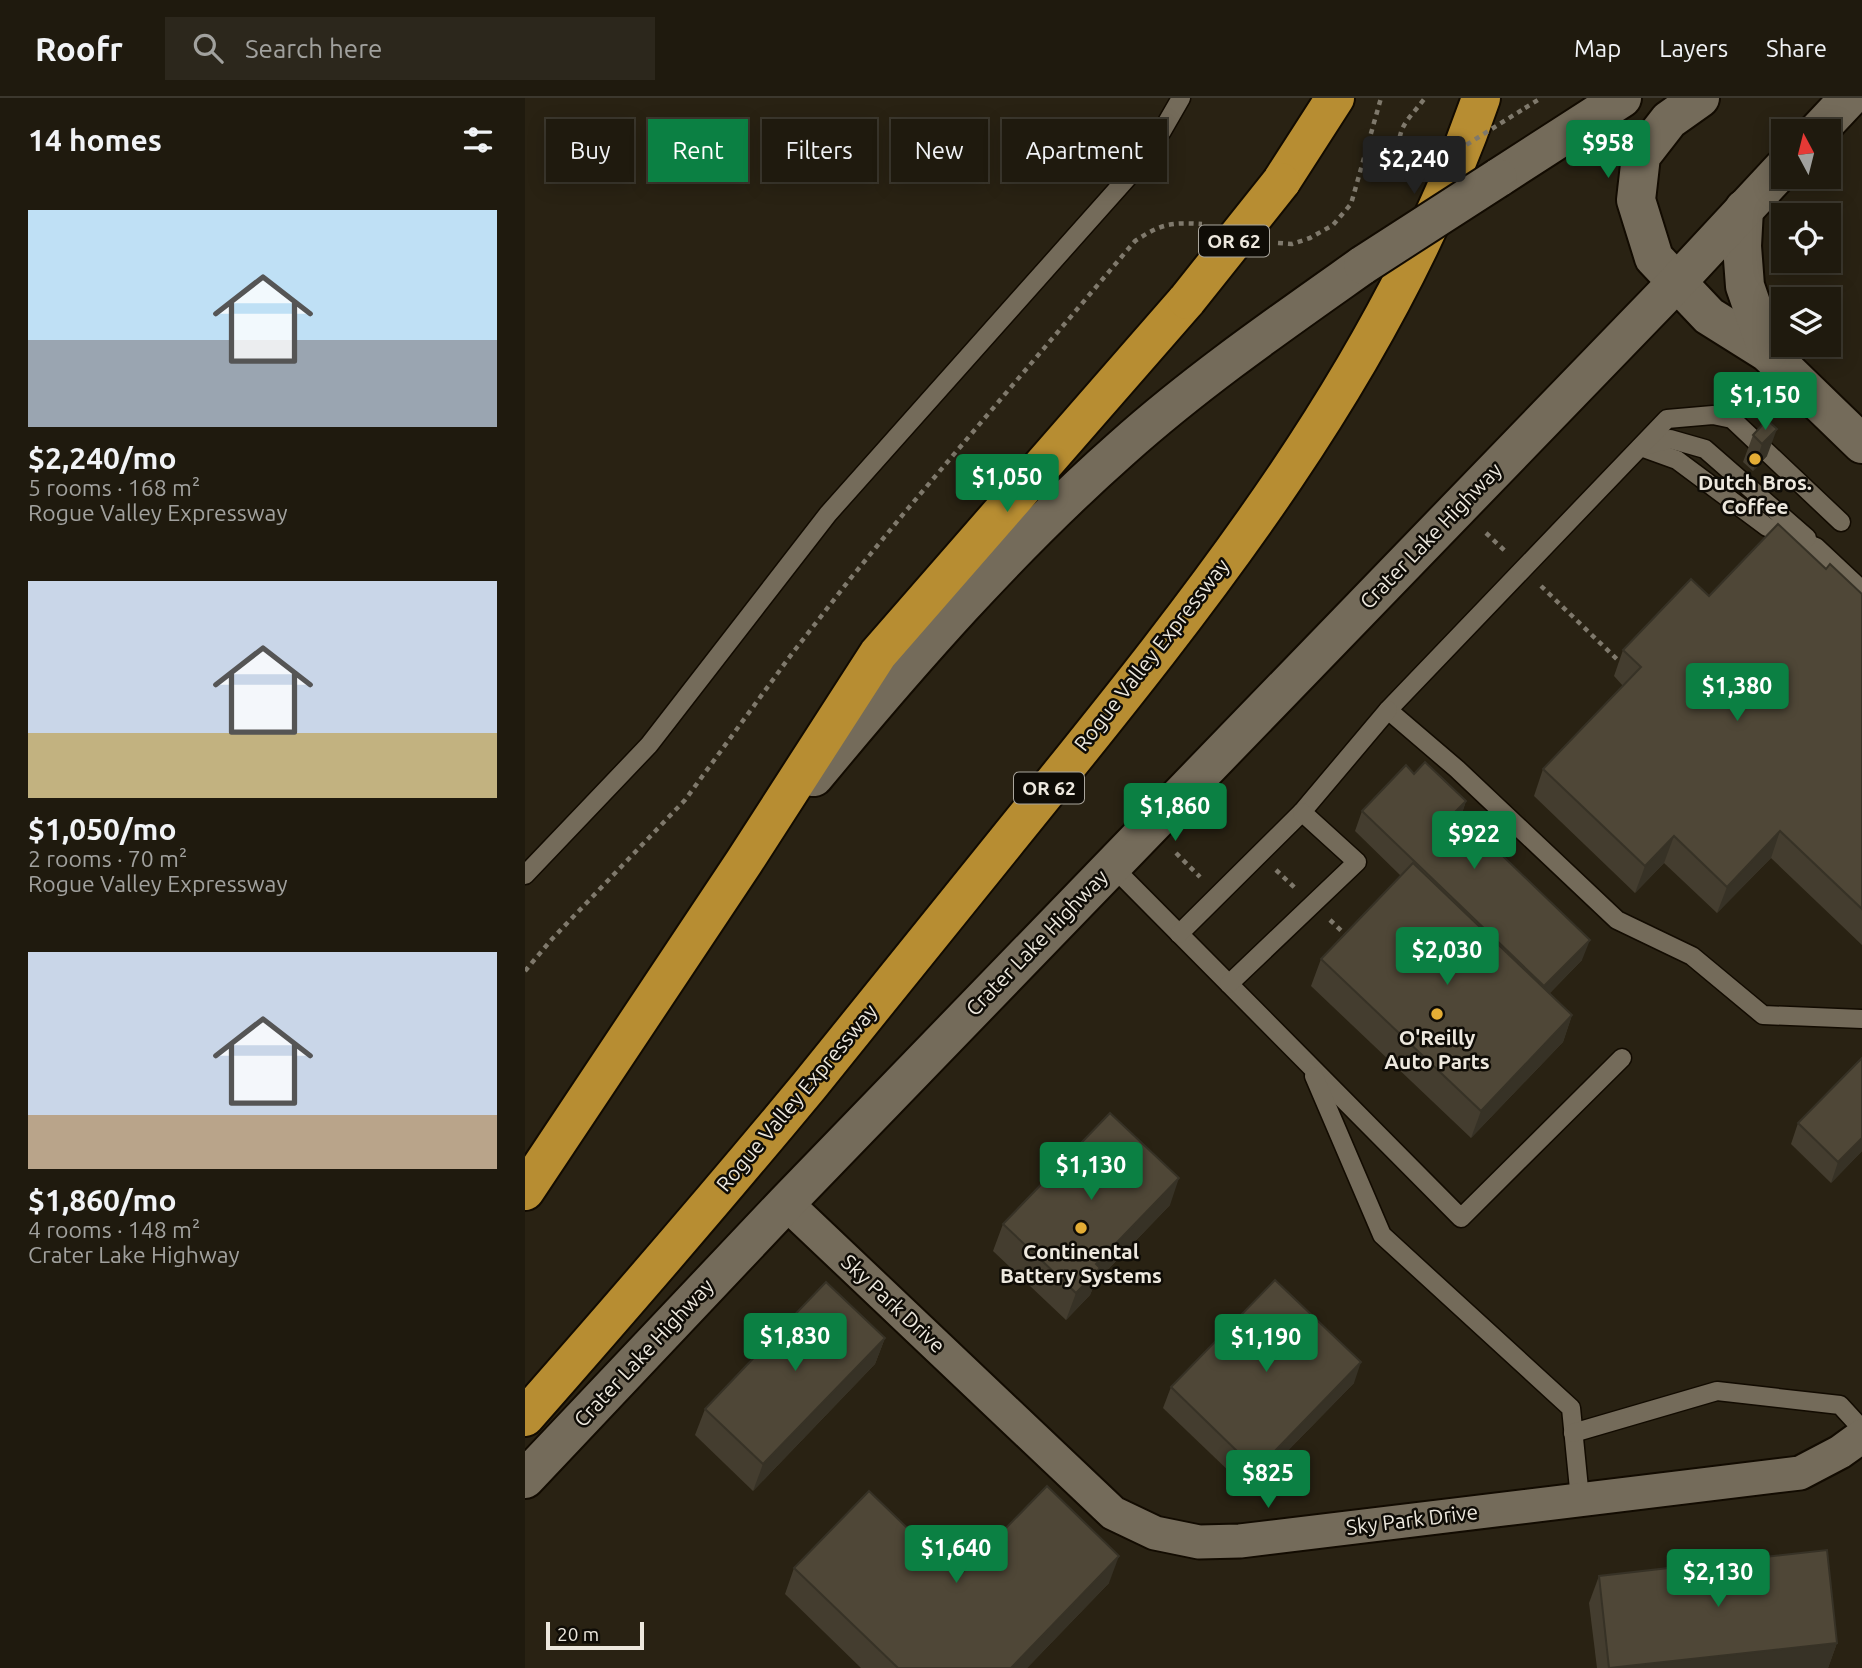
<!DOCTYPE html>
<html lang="en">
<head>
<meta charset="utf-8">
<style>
	:root { --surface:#1f1a0e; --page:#2c271c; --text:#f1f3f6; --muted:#a1a19e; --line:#3c382e; --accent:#0b8043 }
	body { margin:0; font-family:Ubuntu,sans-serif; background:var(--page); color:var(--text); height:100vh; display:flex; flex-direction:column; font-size:26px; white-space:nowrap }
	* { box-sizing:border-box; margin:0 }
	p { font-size:23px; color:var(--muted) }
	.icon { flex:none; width:38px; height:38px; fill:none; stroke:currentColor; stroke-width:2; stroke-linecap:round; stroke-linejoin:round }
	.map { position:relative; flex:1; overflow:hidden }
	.panel { display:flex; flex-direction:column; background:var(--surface); width:525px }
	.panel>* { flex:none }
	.hud { position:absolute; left:21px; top:21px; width:665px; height:63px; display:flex; gap:14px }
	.needle { width:46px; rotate:353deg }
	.tools { position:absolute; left:1246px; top:21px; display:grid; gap:14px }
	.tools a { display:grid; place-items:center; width:70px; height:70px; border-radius:0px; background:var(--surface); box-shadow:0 4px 18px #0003,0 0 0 2px var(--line); font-size:35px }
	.scale { position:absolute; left:21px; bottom:18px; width:98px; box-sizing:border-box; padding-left:7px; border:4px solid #ede8de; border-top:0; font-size:19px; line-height:24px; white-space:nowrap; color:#ede8de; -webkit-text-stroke:5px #0f0c06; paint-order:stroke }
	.price { position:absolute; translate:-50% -60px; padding:0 16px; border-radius:7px; background:var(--accent); color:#fff; font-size:23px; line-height:46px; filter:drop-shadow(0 2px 4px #0008) }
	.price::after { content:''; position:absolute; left:50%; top:42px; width:21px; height:16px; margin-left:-10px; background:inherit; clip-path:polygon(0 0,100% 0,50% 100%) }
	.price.active { background:#222; color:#fff }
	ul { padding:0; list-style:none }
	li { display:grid; align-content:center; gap:14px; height:371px; padding:0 28px }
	li span { display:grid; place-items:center; height:217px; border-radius:0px; color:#555 }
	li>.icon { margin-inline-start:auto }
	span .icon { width:126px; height:126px; fill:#fffc; stroke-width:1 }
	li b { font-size:30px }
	h2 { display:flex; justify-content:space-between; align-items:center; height:84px; padding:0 28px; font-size:30px }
	.chip { padding:0 24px; border-radius:0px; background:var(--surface); box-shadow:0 4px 18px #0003,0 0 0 2px var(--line); font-size:24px; line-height:63px }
	.chip.active { background:var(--accent); color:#fff }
	header { display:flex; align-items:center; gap:42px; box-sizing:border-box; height:98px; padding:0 35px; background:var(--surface); border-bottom:2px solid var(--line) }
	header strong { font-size:33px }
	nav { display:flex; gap:38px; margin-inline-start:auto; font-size:24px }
	.search { width:490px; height:63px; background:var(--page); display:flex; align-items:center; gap:18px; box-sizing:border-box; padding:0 24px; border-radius:0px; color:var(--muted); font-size:26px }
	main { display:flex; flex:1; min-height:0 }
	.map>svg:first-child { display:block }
</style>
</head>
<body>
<header>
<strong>Roofr</strong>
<div class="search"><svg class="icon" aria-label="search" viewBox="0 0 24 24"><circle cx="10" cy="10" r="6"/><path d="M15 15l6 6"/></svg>Search here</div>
<nav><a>Map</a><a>Layers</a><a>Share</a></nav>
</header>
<main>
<section class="panel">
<h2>14 homes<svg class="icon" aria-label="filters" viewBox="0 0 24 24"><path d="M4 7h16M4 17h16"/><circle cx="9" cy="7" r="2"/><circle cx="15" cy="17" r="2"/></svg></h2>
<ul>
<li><span style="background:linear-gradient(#bfe0f5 60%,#9aa5b1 0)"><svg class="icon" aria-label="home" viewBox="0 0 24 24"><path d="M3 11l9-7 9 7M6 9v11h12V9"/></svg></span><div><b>$2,240/mo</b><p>5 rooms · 168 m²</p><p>Rogue Valley Expressway</p></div></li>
<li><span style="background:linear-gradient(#c9d6e8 70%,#c2b280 0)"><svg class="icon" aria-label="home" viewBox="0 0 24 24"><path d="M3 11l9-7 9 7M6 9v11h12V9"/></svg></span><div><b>$1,050/mo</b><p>2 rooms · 70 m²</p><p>Rogue Valley Expressway</p></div></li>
<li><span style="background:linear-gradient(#c9d6e8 75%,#b9a48a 0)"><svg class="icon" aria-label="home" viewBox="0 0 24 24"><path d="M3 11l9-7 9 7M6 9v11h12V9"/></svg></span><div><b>$1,860/mo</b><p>4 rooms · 148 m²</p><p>Crater Lake Highway</p></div></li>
</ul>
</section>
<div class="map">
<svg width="1337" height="1570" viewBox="0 0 1337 1570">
	<rect width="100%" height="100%" fill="#292213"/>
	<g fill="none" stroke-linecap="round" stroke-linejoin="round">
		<g stroke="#120b01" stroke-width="21">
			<g id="lane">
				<polyline points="1116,349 1152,362 1242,429 1291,449 1337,492"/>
				<polyline points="1116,349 1145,341 1180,351 1282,440"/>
				<polyline points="1316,424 1207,321 1188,317 1142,321 863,612 932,671 1092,822 1167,858 1238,917 1337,921"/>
				<polyline points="587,768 936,1120 1097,960"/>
				<polyline points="0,777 124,647 303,416 604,78 637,33 656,0"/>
				<polyline points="654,836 777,714 863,612"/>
				<polyline points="704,886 832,764 777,714"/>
				<polyline points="789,978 857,1137 1046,1310 1055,1401"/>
				<polyline points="1048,1335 1192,1293 1315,1307 1337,1331"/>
			</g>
		</g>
		<g stroke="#120b01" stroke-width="37">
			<polyline id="street" points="261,1105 588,1415 630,1435 674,1444 715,1443 1275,1375 1315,1354 1337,1338"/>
		</g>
		<g stroke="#120b01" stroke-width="42">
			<g id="secondary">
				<polyline points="1175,0 1144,22 1116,58 1111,102 1129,160 1184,218 1243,255 1337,346"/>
				<polyline points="1293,33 1324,0"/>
				<polyline points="973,80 1097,0"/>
				<polyline points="1219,111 1217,148 1220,188 1243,255"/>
				<path d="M289,679C385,563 484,450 597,350C672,283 756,225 838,167"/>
				<polyline points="0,1381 261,1105 1152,184 1258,70"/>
			</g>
		</g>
		<g stroke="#120b01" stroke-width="42">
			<g id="highway">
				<polyline points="756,84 810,0"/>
				<polyline points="0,1093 219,764 353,556 662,202"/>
				<path d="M0,1319C96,1210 191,1100 284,988C350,907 415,826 480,745C665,516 859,282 956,0"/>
			</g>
		</g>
		<g stroke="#7f796c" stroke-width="4.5" stroke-dasharray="5 5" stroke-linecap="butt">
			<polyline points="1000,10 1016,0"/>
			<path d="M874,59C872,27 882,24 900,0"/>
			<polyline points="753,145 767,146 785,140 808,127 826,106 856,0"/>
			<polyline points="961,435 980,453"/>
			<polyline points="1016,488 1098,567"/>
			<polyline points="651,755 675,779"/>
			<polyline points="751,772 770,790"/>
			<polyline points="805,822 824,840"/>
			<path d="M0,873L27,841L160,702L266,557L325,481L380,414L610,143C636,126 645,124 677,126"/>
		</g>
		<use href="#lane" stroke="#746b5a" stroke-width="18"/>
		<use href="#street" stroke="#746b5a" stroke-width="33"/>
		<use href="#secondary" stroke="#746b5a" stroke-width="38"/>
		<use href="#highway" stroke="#b78d32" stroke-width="38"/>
		<g stroke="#120b01" stroke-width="42" stroke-linecap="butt">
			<polyline id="secondary-bridge" points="838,167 973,80"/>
		</g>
		<g stroke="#120b01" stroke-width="42" stroke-linecap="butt">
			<polyline id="highway-bridge" points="662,202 756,84"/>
		</g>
		<polyline stroke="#7f796c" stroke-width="4.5" stroke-dasharray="5 5" stroke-linecap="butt" points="874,59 887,81 1000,10"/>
		<use href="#secondary-bridge" stroke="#746b5a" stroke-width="38"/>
		<use href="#highway-bridge" stroke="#b78d32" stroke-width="38"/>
	</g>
	<g fill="#443d2f">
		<polygon points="1242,322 1242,358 1228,373 1218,364 1228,337"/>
		<polygon points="1301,471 1337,496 1337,847 1246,760 1192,815 1139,765 1110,795 1009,698 1018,671 1098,588 1089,578 1098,552 1184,498"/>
		<polygon points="889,676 941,703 936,718 1057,862 1025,895 1047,917 1038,944 946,1040 786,888 796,861 876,778 830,733 837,713"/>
		<polygon points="1337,960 1337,1053 1306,1085 1266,1046 1273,1025"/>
		<polygon points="645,1107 570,1185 565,1197 541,1222 468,1153 478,1126"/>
		<polygon points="360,1240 350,1266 228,1393 170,1337 180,1311"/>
		<polygon points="829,1285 740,1376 708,1377 638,1310 646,1289"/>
		<polygon points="269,1470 433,1479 584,1485 502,1570 336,1570 260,1496"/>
		<polygon points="1074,1478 1312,1545 1303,1570 1072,1570 1064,1505"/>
	</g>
	<g fill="#373226">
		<polygon points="1252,331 1242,358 1228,373 1237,346"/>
		<polygon points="941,703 934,724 931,713"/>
		<polygon points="1255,733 1246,760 1192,815 1202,789"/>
		<polygon points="1149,738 1139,765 1110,795 1120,768"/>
		<polygon points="1065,842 1057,862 1011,909 1019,888"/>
		<polygon points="1047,917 1038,944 946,1040 956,1013"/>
		<polygon points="1337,1040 1337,1053 1306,1085 1313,1064"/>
		<polygon points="654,1080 645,1107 570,1185 565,1197 541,1222 551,1195 571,1166"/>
		<polygon points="360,1240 350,1266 228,1393 238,1366"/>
		<polygon points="836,1264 829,1285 740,1376 708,1377 715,1356"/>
		<polygon points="594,1458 584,1485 502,1570 486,1570"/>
		<polygon points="1312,1545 1303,1570 1088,1570"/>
	</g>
	<g fill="#4f4737" stroke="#373226" stroke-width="2">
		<polygon points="1242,322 1252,331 1237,346 1228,337"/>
		<polygon points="1253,426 1301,471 1305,466 1337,496 1337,811 1255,733 1202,789 1149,738 1120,768 1018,671 1116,569 1098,552 1166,481 1184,498"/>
		<polygon points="900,664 941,703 931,713 1065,842 1019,888 837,713 881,667 889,676"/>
		<polygon points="888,765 1047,917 956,1013 796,861"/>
		<polygon points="1337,960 1337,1040 1313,1064 1273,1025"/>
		<polygon points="585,1015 654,1080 571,1166 575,1170 551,1195 478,1126"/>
		<polygon points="750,1182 836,1264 747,1356 715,1356 646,1289"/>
		<polygon points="301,1184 360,1240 238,1366 180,1311"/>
		<polygon points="522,1388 594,1458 486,1570 373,1570 269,1470 344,1393 433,1479"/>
		<polygon points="1302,1452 1312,1545 1084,1570 1074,1478"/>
	</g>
	<g fill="#e4ad35" stroke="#0f0c06" stroke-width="2.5">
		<circle cx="1230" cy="361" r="7"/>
		<circle cx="912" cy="916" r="7"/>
		<circle cx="556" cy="1130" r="7"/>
	</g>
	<g text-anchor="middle" stroke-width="5" stroke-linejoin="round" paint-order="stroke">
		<g fill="#0f0c06" stroke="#aaa69d" stroke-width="2">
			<rect x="674" y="127.5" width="70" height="31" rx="5"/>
			<rect x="489" y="674.5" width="70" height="31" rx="5"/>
		</g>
		<g font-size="19" font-weight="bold" fill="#ede8de">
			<text x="709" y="150">OR 62</text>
			<text x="524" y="697">OR 62</text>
		</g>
		<g font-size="21" font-weight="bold" fill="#ede8de" stroke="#0f0c06">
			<text x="1230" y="392">Dutch Bros.<tspan x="1230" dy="24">Coffee</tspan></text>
			<text x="912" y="947">O'Reilly<tspan x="912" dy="24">Auto Parts</tspan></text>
			<text x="556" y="1161">Continental<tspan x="556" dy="24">Battery Systems</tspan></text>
		</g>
		<g font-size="21" fill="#ede8de" stroke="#0f0c06">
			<text transform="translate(906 438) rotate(-46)" y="7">Crater Lake Highway</text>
			<text transform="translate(627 557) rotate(-52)" y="7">Rogue Valley Expressway</text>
			<text transform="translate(512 845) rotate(-46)" y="7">Crater Lake Highway</text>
			<text transform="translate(272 1000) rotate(-50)" y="7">Rogue Valley Expressway</text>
			<text transform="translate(368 1206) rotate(43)" y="7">Sky Park Drive</text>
			<text transform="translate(119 1255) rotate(-47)" y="7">Crater Lake Highway</text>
			<text transform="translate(887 1422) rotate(-7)" y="7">Sky Park Drive</text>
		</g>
	</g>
</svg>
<div class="tools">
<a><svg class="needle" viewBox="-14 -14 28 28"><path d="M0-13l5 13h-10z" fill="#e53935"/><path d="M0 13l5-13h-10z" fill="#a1a19e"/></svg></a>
<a><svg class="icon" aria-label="locate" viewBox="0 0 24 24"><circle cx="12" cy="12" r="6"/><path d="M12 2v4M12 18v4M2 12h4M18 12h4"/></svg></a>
<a><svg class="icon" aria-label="layers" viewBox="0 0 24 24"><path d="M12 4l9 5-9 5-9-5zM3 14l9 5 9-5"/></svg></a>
</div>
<div class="scale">20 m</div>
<b class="price" style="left:1083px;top:82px">$958</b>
<b class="price active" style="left:889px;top:98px">$2,240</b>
<b class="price" style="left:1240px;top:334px">$1,150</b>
<b class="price" style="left:482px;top:416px">$1,050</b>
<b class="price" style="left:1212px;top:625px">$1,380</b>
<b class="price" style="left:650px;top:745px">$1,860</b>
<b class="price" style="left:949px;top:773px">$922</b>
<b class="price" style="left:922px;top:889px">$2,030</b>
<b class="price" style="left:566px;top:1104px">$1,130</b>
<b class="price" style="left:270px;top:1275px">$1,830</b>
<b class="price" style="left:741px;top:1276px">$1,190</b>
<b class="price" style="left:743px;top:1412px">$825</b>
<b class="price" style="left:431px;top:1487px">$1,640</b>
<b class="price" style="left:1193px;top:1511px">$2,130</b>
<div class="hud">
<a class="chip">Buy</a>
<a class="chip active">Rent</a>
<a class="chip">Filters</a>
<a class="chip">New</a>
<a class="chip">Apartment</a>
</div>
</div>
</main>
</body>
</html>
